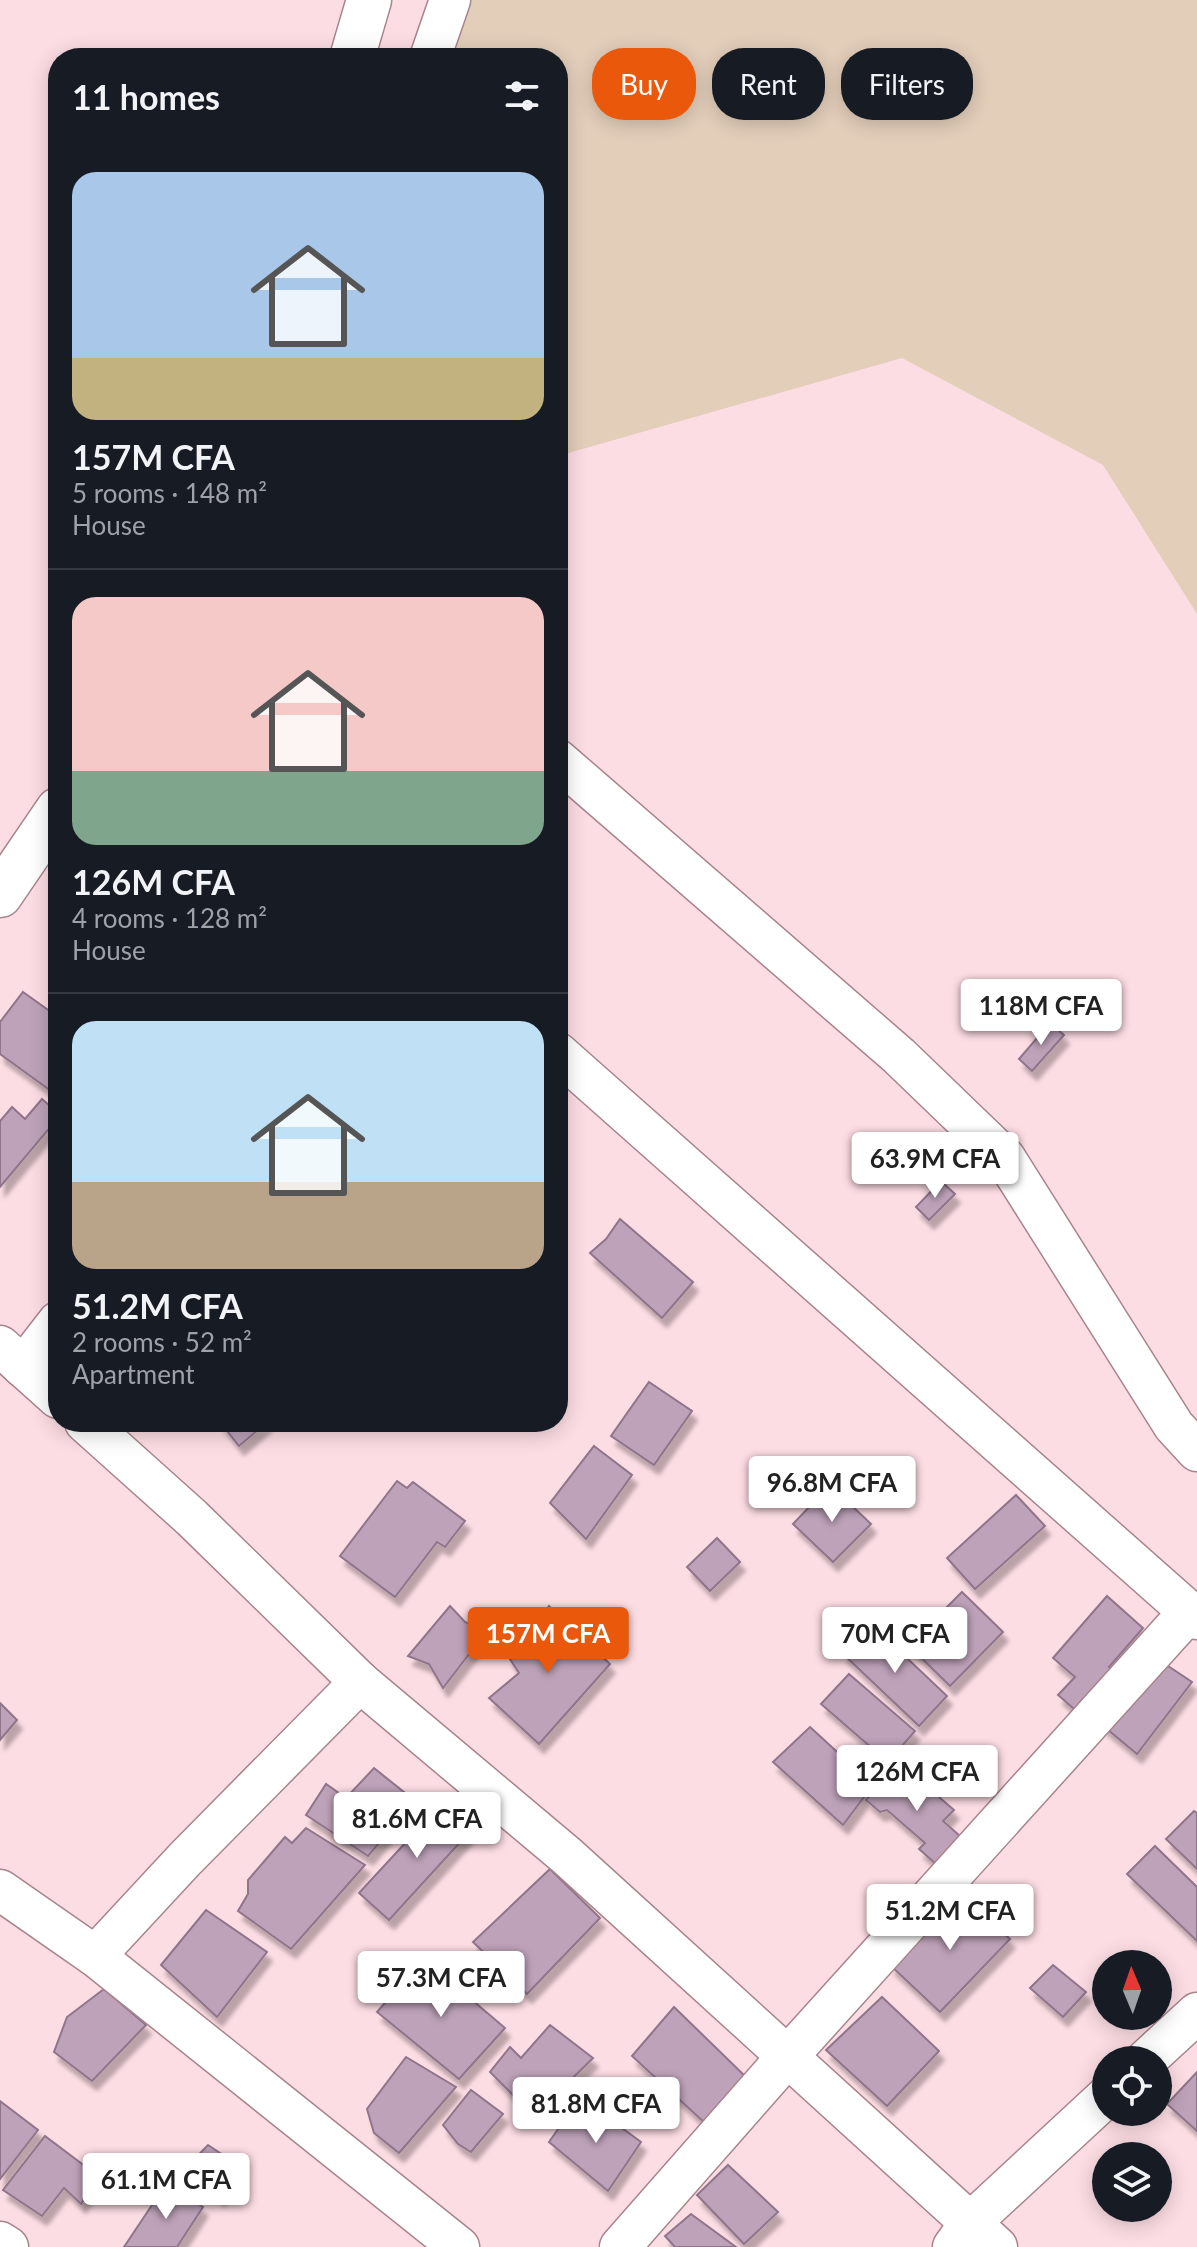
<!DOCTYPE html>
<html lang="en">
<head>
<meta charset="utf-8">
<style>
	:root { --surface:#171b24; --page:#20242c; --text:#f1f3f6; --muted:#9ea1a6; --line:#363941; --accent:#ea580c }
	body { margin:0; font-family:Lato,sans-serif; background:var(--page); color:var(--text); height:100vh; display:flex; flex-direction:column; font-size:30px; white-space:nowrap }
	* { box-sizing:border-box; margin:0 }
	p { font-size:26px; color:var(--muted) }
	.icon { flex:none; width:44px; height:44px; fill:none; stroke:currentColor; stroke-width:2; stroke-linecap:round; stroke-linejoin:round }
	.map { position:relative; flex:1; overflow:hidden }
	.panel { position:absolute; left:48px; top:48px; width:520px; height:1384px; display:flex; flex-direction:column; background:var(--surface); border-radius:32px; box-shadow:0 4px 20px #0003 }
	.panel>* { flex:none }
	.hud { position:absolute; left:592px; top:48px; width:484px; height:72px; display:flex; gap:16px }
	.needle { width:52px; rotate:358deg }
	.controls { position:absolute; left:1092px; top:1950px; display:grid; gap:16px }
	.controls a { display:grid; place-items:center; width:80px; height:80px; border-radius:50%; background:var(--surface); box-shadow:0 4px 20px #0003; font-size:40px }
	.price { position:absolute; translate:-50% -68px; padding:0 18px; border-radius:8px; background:#fff; color:#222; font-size:26px; line-height:52px; filter:drop-shadow(0 2px 4px #0008) }
	.price::after { content:''; position:absolute; left:50%; top:48px; width:24px; height:18px; margin-left:-12px; background:inherit; clip-path:polygon(0 0,100% 0,50% 100%) }
	.price.active { background:var(--accent); color:#fff }
	ul { padding:0; list-style:none }
	li { display:grid; align-content:center; gap:16px; height:424px; padding:0 24px }
	li+li { border-top:2px solid var(--line) }
	li span { display:grid; place-items:center; height:248px; border-radius:24px; color:#555 }
	li>.icon { margin-inline-start:auto }
	span .icon { width:144px; height:144px; fill:#fffc; stroke-width:1 }
	li b { font-size:34px }
	h2 { display:flex; justify-content:space-between; align-items:center; height:96px; padding:0 24px; font-size:34px }
	.pill { padding:0 28px; border-radius:32px; background:var(--surface); box-shadow:0 4px 20px #0003; font-size:28px; line-height:72px }
	.pill.active { background:var(--accent); color:#fff }
	.map>svg:first-child { display:block }
</style>
</head>
<body>
<div class="map">
<svg width="1197" height="2247" viewBox="0 0 1197 2247">
	<defs>
		<filter id="shadow"><feDropShadow dx="5" dy="9" stdDeviation="2" flood-color="#0004"/></filter>
	</defs>
	<rect width="100%" height="100%" fill="#fddde4"/>
	<polygon fill="#e3ceba" points="448,0 1197,0 1197,614 1103,465 902,358 558,456 558,58 429,58"/>
	<g fill="#bea2b9" stroke="#8f748a" stroke-width="2" filter="url(#shadow)">
		<polygon points="23,992 58,1017 58,1096 0,1054 0,1022"/>
		<polygon points="1050,1023 1064,1035 1032,1071 1019,1059"/>
		<polygon points="42,1099 58,1113 58,1118 0,1187 0,1121 12,1107 25,1119"/>
		<polygon points="941,1181 955,1194 929,1220 916,1207"/>
		<polygon points="620,1219 693,1282 662,1318 590,1253 606,1239"/>
		<polygon points="649,1382 692,1411 654,1465 611,1436"/>
		<polygon points="220,1422 267,1422 239,1446"/>
		<polygon points="594,1446 632,1475 586,1539 550,1503"/>
		<polygon points="397,1481 407,1488 413,1482 465,1521 445,1547 437,1542 395,1597 340,1556"/>
		<polygon points="830,1485 871,1524 833,1562 793,1524"/>
		<polygon points="1016,1495 1045,1526 975,1589 947,1558"/>
		<polygon points="717,1538 740,1562 710,1591 687,1567"/>
		<polygon points="962,1592 1003,1632 950,1686 900,1637 924,1612 933,1621"/>
		<polygon points="1107,1596 1143,1628 1109,1667 1117,1674 1081,1715 1058,1695 1075,1677 1053,1658"/>
		<polygon points="450,1606 465,1622 486,1632 443,1688 429,1664 408,1656"/>
		<polygon points="549,1606 610,1664 539,1744 489,1698 519,1673 508,1656"/>
		<polygon points="871,1624 947,1696 919,1726 842,1653"/>
		<polygon points="1156,1658 1192,1682 1137,1754 1101,1724"/>
		<polygon points="849,1674 915,1731 888,1762 821,1704"/>
		<polygon points="0,1703 17,1720 0,1740"/>
		<polygon points="810,1727 873,1785 843,1825 773,1762"/>
		<polygon points="374,1768 415,1801 368,1856 306,1815 326,1784 346,1798"/>
		<polygon points="892,1770 917,1791 924,1784 954,1810 943,1821 960,1836 936,1864 919,1849 925,1843 887,1810 880,1812 866,1800"/>
		<polygon points="446,1799 475,1826 389,1920 359,1893"/>
		<polygon points="1194,1811 1197,1813 1197,1869 1166,1839"/>
		<polygon points="306,1828 365,1865 291,1949 238,1911 248,1894 248,1880 285,1837 292,1843"/>
		<polygon points="1155,1846 1197,1887 1197,1941 1127,1874"/>
		<polygon points="550,1869 600,1918 527,1994 473,1942"/>
		<polygon points="959,1891 1010,1939 940,2012 890,1965"/>
		<polygon points="206,1910 267,1952 217,2017 161,1965"/>
		<polygon points="424,1959 505,2028 459,2079 377,2012"/>
		<polygon points="1053,1965 1086,1992 1063,2017 1030,1988"/>
		<polygon points="104,1989 146,2025 92,2081 54,2052 67,2017"/>
		<polygon points="882,1997 939,2051 887,2106 826,2050"/>
		<polygon points="674,2007 748,2079 706,2124 632,2056"/>
		<polygon points="550,2025 593,2058 534,2116 490,2072 510,2047 521,2058"/>
		<polygon points="406,2057 456,2087 399,2153 374,2133 367,2109"/>
		<polygon points="1197,2072 1197,2131 1167,2104"/>
		<polygon points="471,2090 503,2114 471,2152 458,2144 443,2125"/>
		<polygon points="0,2101 38,2130 0,2179"/>
		<polygon points="588,2103 641,2142 608,2191 549,2142 568,2115 577,2122"/>
		<polygon points="45,2136 98,2176 81,2204 64,2188 42,2216 3,2190"/>
		<polygon points="208,2145 241,2167 220,2197 185,2169"/>
		<polygon points="728,2165 778,2212 744,2244 697,2195"/>
		<polygon points="166,2184 203,2207 177,2247 124,2247"/>
		<polygon points="691,2214 736,2247 675,2247 665,2236"/>
	</g>
	<g fill="none" stroke-linecap="round" stroke-linejoin="round">
		<g stroke="#a8848c" stroke-width="43">
			<g id="minor">
				<polyline points="430,58 450,0"/>
				<polyline points="558,760 899,1056 1005,1158 1174,1426 1197,1451"/>
				<polyline points="558,1053 1197,1619"/>
				<polyline points="0,1346 58,1398"/>
				<polyline points="23,1367 58,1322"/>
				<polyline points="85,1422 192,1518 360,1682 567,1856 997,2247"/>
				<polyline points="0,1890 95,1956 459,2247"/>
				<polyline points="95,1956 185,1859 360,1682"/>
				<polyline points="1146,2060 1197,2013"/>
				<polyline points="0,2242 8,2247"/>
				<polyline points="620,2247 787,2057 1189,1612"/>
				<polyline points="953,2247 970,2223 1106,2097"/>
			</g>
		</g>
		<g stroke="#a8848c" stroke-width="47">
			<g id="tertiary">
				<polyline points="352,58 369,0"/>
				<polyline points="0,895 58,810"/>
			</g>
		</g>
		<use href="#minor" stroke="#fff" stroke-width="40"/>
		<use href="#tertiary" stroke="#fff" stroke-width="44"/>
	</g>
</svg>
<div class="controls">
<a><svg class="needle" viewBox="-14 -14 28 28"><path d="M0-13l5 13h-10z" fill="#e53935"/><path d="M0 13l5-13h-10z" fill="#9ea1a6"/></svg></a>
<a><svg class="icon" aria-label="locate" viewBox="0 0 24 24"><circle cx="12" cy="12" r="6"/><path d="M12 2v4M12 18v4M2 12h4M18 12h4"/></svg></a>
<a><svg class="icon" aria-label="layers" viewBox="0 0 24 24"><path d="M12 4l9 5-9 5-9-5zM3 14l9 5 9-5"/></svg></a>
</div>
<b class="price" style="left:1041px;top:1047px">118M CFA</b>
<b class="price" style="left:935px;top:1200px">63.9M CFA</b>
<b class="price" style="left:832px;top:1524px">96.8M CFA</b>
<b class="price active" style="left:548px;top:1675px">157M CFA</b>
<b class="price" style="left:895px;top:1675px">70M CFA</b>
<b class="price" style="left:917px;top:1813px">126M CFA</b>
<b class="price" style="left:417px;top:1860px">81.6M CFA</b>
<b class="price" style="left:950px;top:1952px">51.2M CFA</b>
<b class="price" style="left:441px;top:2019px">57.3M CFA</b>
<b class="price" style="left:596px;top:2145px">81.8M CFA</b>
<b class="price" style="left:166px;top:2221px">61.1M CFA</b>
<div class="hud">
<a class="pill active">Buy</a>
<a class="pill">Rent</a>
<a class="pill">Filters</a>
</div>
<section class="panel">
<h2>11 homes<svg class="icon" aria-label="filters" viewBox="0 0 24 24"><path d="M4 7h16M4 17h16"/><circle cx="9" cy="7" r="2"/><circle cx="15" cy="17" r="2"/></svg></h2>
<ul>
<li><span style="background:linear-gradient(#a9c7e8 75%,#c2b280 0)"><svg class="icon" aria-label="home" viewBox="0 0 24 24"><path d="M3 11l9-7 9 7M6 9v11h12V9"/></svg></span><div><b>157M CFA</b><p>5 rooms · 148 m²</p><p>House</p></div></li>
<li><span style="background:linear-gradient(#f6c9c9 70%,#7fa58c 0)"><svg class="icon" aria-label="home" viewBox="0 0 24 24"><path d="M3 11l9-7 9 7M6 9v11h12V9"/></svg></span><div><b>126M CFA</b><p>4 rooms · 128 m²</p><p>House</p></div></li>
<li><span style="background:linear-gradient(#bfe0f5 65%,#b9a48a 0)"><svg class="icon" aria-label="home" viewBox="0 0 24 24"><path d="M3 11l9-7 9 7M6 9v11h12V9"/></svg></span><div><b>51.2M CFA</b><p>2 rooms · 52 m²</p><p>Apartment</p></div></li>
</ul>
</section>
</div>
</body>
</html>
